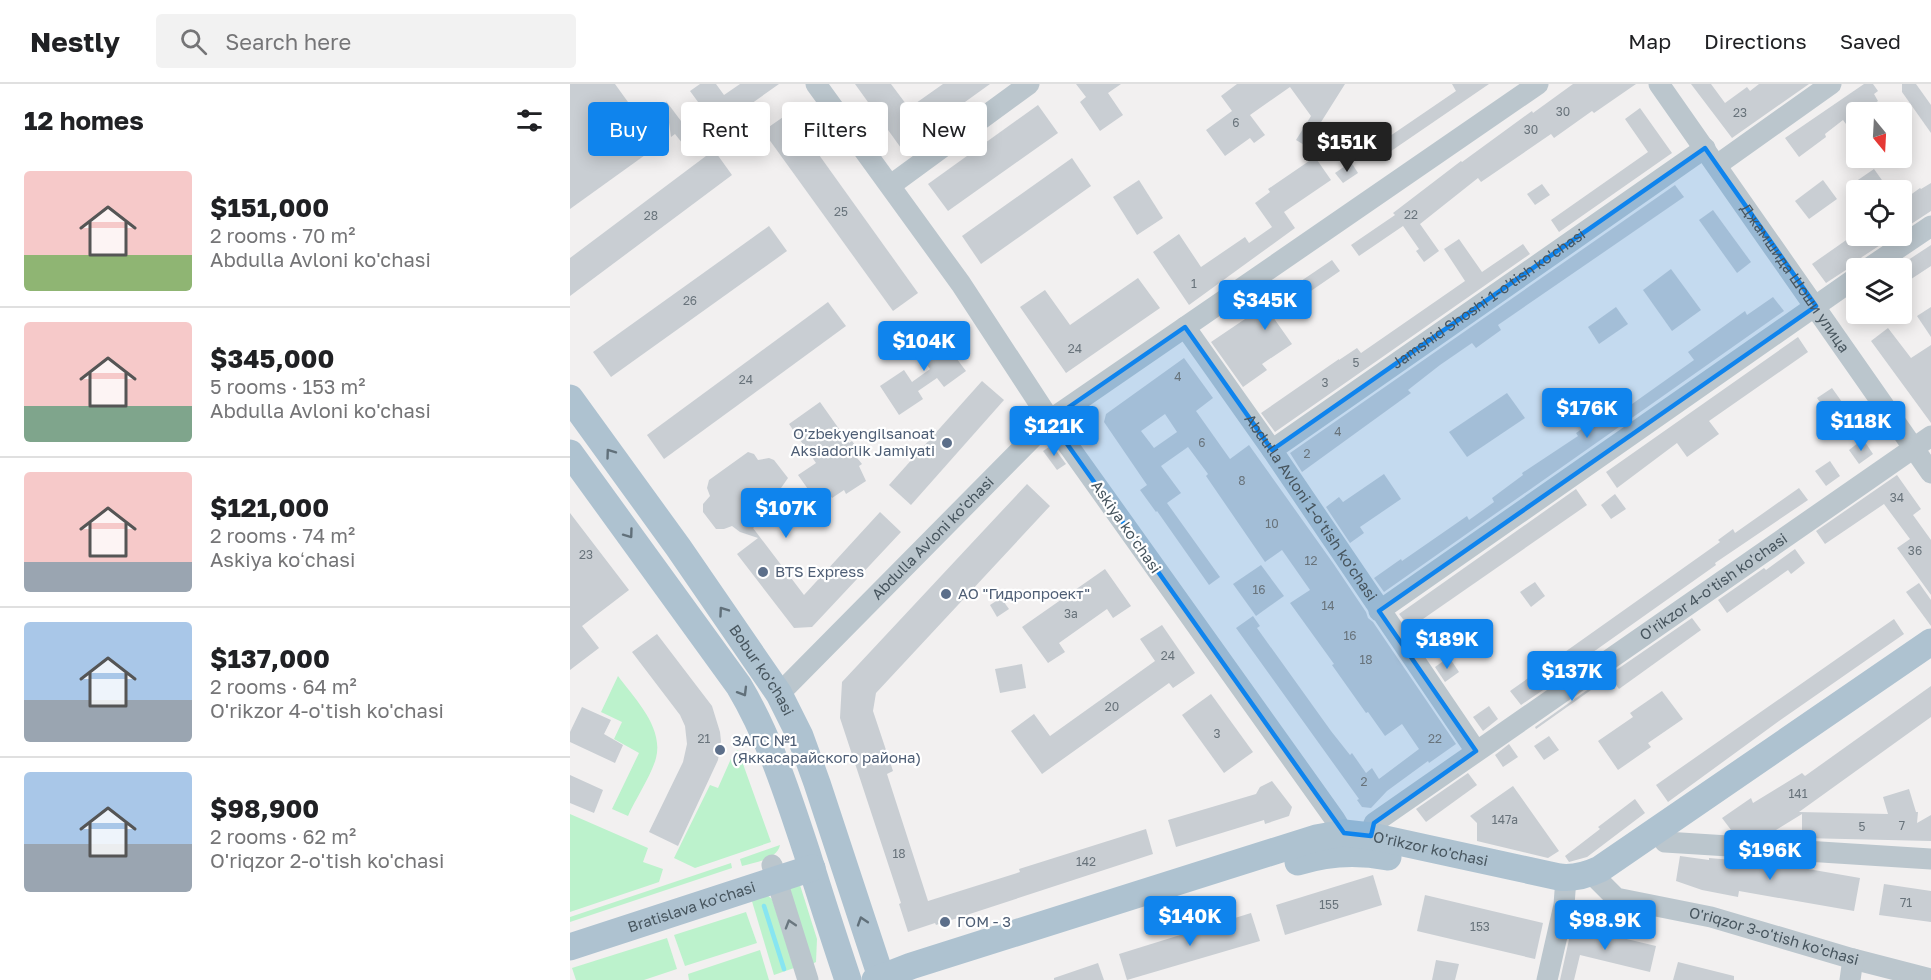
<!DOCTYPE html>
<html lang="en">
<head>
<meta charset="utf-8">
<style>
	:root { --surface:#fff; --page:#f2f2f2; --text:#202124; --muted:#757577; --line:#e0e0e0; --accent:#0f84ed }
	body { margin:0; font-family:"Golos Text",sans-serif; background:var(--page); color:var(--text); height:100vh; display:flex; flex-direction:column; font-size:22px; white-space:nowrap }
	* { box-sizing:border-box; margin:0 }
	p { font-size:20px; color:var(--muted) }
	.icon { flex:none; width:33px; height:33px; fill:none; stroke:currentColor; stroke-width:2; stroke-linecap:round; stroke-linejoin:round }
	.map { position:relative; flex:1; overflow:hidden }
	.sheet { display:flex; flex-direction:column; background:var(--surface); width:570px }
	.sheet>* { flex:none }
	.hud { position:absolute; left:18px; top:18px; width:570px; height:54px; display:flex; gap:12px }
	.needle { width:39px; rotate:162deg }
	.controls { position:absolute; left:1276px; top:18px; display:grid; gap:12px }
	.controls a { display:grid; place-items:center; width:66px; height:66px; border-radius:6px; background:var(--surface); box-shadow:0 3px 15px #0003; font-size:30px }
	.price { position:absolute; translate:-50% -51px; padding:0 14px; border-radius:6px; background:var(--accent); color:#fff; font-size:20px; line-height:39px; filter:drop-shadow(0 2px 3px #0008) }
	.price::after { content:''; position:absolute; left:50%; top:36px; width:18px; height:14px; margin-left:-9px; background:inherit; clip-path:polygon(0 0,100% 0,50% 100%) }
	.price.current { background:#222; color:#fff }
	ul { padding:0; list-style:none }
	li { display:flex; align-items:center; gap:18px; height:150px; padding:0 24px }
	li+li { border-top:2px solid var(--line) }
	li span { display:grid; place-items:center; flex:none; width:168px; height:120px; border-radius:6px; color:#555 }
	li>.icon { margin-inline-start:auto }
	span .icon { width:72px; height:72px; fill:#fffc; stroke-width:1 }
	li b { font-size:26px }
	h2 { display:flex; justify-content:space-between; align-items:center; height:72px; padding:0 24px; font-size:26px }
	.pill { padding:0 21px; border-radius:6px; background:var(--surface); box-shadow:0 3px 15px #0003; font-size:21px; line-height:54px }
	.pill.current { background:var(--accent); color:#fff }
	header { display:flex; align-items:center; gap:36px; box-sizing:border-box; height:84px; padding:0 30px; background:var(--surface); border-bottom:2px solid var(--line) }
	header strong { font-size:28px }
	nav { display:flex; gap:33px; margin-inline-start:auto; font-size:21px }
	.search { width:420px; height:54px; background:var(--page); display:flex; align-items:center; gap:15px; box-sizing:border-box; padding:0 21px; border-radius:6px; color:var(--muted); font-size:22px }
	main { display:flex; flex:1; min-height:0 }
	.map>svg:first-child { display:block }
</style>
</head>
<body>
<header>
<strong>Nestly</strong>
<div class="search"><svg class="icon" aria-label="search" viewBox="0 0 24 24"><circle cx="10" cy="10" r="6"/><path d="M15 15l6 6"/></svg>Search here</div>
<nav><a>Map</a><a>Directions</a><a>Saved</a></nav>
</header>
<main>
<section class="sheet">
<h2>12 homes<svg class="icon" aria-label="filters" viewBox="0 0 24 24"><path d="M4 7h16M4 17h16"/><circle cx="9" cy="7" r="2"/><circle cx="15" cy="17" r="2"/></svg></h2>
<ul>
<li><span style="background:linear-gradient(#f6c9c9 70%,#8fb573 0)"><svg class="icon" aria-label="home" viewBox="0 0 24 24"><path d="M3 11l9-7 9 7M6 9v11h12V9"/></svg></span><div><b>$151,000</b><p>2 rooms · 70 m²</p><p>Abdulla Avloni ko'chasi</p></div></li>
<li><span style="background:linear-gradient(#f6c9c9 70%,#7fa58c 0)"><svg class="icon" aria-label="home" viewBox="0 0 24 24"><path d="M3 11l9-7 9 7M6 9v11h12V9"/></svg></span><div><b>$345,000</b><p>5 rooms · 153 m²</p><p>Abdulla Avloni ko'chasi</p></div></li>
<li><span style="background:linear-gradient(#f6c9c9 75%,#9aa5b1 0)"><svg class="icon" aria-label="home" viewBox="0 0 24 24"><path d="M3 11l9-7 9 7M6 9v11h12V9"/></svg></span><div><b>$121,000</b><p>2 rooms · 74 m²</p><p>Askiya koʻchasi</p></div></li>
<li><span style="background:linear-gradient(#a9c7e8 65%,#9aa5b1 0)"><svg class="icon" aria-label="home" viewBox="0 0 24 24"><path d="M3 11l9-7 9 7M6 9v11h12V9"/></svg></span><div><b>$137,000</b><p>2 rooms · 64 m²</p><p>O'rikzor 4-o'tish ko'chasi</p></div></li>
<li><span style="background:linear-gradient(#a9c7e8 60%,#9aa5b1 0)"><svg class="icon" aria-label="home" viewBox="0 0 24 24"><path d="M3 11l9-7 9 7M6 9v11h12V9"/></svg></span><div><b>$98,900</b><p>2 rooms · 62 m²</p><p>O'riqzor 2-o'tish ko'chasi</p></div></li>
</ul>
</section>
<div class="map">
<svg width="1361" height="896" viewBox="0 0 1361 896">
	<rect width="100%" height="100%" fill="#f2f0f0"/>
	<g fill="#bcf2cc">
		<path d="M48,592C64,614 94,643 86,674C82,690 65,716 58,732L42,725L69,669L44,655L52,638L31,628Z"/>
		<polygon points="168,666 201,758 125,784 104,774 140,701 148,704 164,668"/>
		<polygon points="0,730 78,764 73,778 93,785 89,798 0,828"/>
		<path d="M210,761C207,776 185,778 172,782L170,775Z"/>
		<polygon points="161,779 162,784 0,838 0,833"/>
		<polygon points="217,801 230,801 247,855 246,878 242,880"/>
		<polygon points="197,811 202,815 224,884 204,891 181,814"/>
		<polygon points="176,828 187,859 115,882 104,851"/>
		<polygon points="97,854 107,885 74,896 6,896 2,884"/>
		<polygon points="190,866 199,896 119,896 118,890"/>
	</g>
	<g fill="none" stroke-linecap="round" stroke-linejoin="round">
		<polyline stroke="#87e5f1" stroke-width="4.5" points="194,822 214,885"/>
	</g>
	<g fill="#c9ced3" fill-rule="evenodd">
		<polygon points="0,0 45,0 89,61 0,125"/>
		<polygon points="130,0 146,0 154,11 170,0 209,0 147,44 120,7"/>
		<polygon points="285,0 321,0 339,24 373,0 420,0 331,64"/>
		<polygon points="506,0 551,0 538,9 553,31 530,47 510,18 516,13"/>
		<polygon points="667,0 775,0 736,62 726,56 741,32 720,3 680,31 695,51 684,59 680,54 655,72 636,46 662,27 651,12"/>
		<polygon points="882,0 919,0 808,76 801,65 886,7"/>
		<polygon points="1003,0 1066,0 1024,29 1022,27 984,54 981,50 911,98 908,94 850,140 869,167 854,178 846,167 849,165 833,142 789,172 781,161 825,131 823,129 891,77 892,78 962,27 963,29"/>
		<polygon points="1121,0 1141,0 1155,19 1177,3 1180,7 1189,0 1239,0 1162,54"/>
		<polygon points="1294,0 1303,0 1308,7 1304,10 1308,17 1292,28 1287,28 1287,32 1276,40 1273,36 1255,50 1256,53 1229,73 1215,54"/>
		<polygon points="1332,0 1346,0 1361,21 1361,49 1332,8"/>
		<polygon points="96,17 123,53 113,60 105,50 101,53"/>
		<polygon points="468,21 488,49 378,127 358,100"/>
		<polygon points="1070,24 1102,69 989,148 981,136 1078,68 1055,35"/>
		<polygon points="219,29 348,209 323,227 193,47"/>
		<polygon points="144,66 162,91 0,212 0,174"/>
		<polygon points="745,73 761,96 714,128 725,144 619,221 583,168 609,150 631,183 675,153 679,159 702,143 685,119 700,108 698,105"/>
		<polygon points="502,74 521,102 411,180 392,152"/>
		<polygon points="781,78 788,89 773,99 765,89"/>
		<polygon points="1304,85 1319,106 1291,106 1285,98"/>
		<polygon points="569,96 593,134 567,151 543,113"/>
		<polygon points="1253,96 1267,115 1239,135 1225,117"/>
		<polygon points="1361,99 1361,127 1332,146 1332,117 1350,104 1351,105"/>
		<polygon points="972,100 980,111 965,121 957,110"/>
		<polygon points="1105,101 1114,113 928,241 931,246 906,264 902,259 870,281 838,306 841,309 732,388 720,369"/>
		<polygon points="1143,126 1181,178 1167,189 1129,136"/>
		<polygon points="199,142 217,167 41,293 23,268"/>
		<polygon points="1282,152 1324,152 1292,173 1285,180 1256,199 1242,180"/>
		<polygon points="889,155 912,188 953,160 960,170 705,348 691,329 769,275 769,276 787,264 791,269 895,197 874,165"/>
		<polygon points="1361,161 1361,182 1332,201 1332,184 1326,184"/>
		<polygon points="762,176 770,187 703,233 722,260 692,280 697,286 673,303 641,258"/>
		<polygon points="1101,185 1131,226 1102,247 1073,206"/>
		<polygon points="568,194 590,224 496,289 450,223 475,206 500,241"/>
		<polygon points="1203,213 1214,227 814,508 804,494 831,475 832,477 897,432 899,436 924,418 922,414 953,391 952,389 1008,352 1006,349 1032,331 1034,334 1052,321 1055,325 1124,276 1118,268 1175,227 1177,231"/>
		<polygon points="258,218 276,242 94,375 77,351"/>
		<polygon points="1046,223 1058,240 1029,260 1018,243"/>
		<polygon points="1361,223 1361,253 1347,232"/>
		<polygon points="362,242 396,287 374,303 367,294 348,307 353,315 329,331 310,302 334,286 342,298 360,285 340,258"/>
		<polygon points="1318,244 1341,274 1361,261 1361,339 1301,257"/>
		<polygon points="1228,253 1238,268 1139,337 1149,350 1117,373 1107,359 1047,404 1036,388"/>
		<path d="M614,274L643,314L626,327L660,375L679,361L763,479L796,528L798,534L803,538L886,660L859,679L858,677L817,707L801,724L792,723L787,716L789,715L666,544L683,532L690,542L687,544L761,647L780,671L782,669L796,689L802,684L809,695L849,665L832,640L815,652L798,628L796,629L762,581L764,580L720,519L740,506L712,466L695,478L636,392L638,390L618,363L591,382L611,409L597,419L650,493L639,501L587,427L586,428L570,406L577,401L534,338L536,330ZM595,330L607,348L584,364L571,347Z"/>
		<polygon points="412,297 434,316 341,421 319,401"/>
		<polygon points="1262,304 1272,318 1258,329 1247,314"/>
		<polygon points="937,309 955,334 897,373 879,348"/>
		<polygon points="250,318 279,359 282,357 289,367 284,370 292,380 289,382 296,397 276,410 274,406 262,414 257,407 245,415 228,391 246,379 219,340"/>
		<polygon points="1293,355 1303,370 1289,380 1279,366"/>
		<polygon points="482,361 496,380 487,386 473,367"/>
		<polygon points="178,368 184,370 188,376 199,374 204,376 218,394 211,404 215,411 215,419 183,444 234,511 310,428 331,448 242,543 224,544 167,470 188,454 170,448 162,442 154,445 146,445 133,428 133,420 140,412 137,404 139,396"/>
		<polygon points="1260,377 1270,392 1256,402 1245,387"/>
		<polygon points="814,390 831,415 790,443 794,449 780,459 756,423 769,413 773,418"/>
		<polygon points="1327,391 1351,425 1343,431 1361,456 1361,511 1327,464 1340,455 1314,420 1255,460 1246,447"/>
		<polygon points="457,400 480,422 306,609 303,627 323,687 317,690 358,817 450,788 449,785 576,745 583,770 366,841 365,839 338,848 329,820 331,819 270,634 272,598"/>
		<polygon points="1229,404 1238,416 1145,479 1146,481 1026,566 1021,569 1023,572 951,621 940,607 1150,458 1148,456 1163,445 1165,449"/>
		<polygon points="1006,405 1017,421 840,544 829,530"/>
		<polygon points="1045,410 1056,425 1041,435 1031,421"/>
		<polygon points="0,429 59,506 12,542 29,564 0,586"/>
		<polygon points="1225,465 1235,479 1221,490 1218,486 1157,529 1148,516 1194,484 1196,486"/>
		<polygon points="691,481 714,512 686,532 663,500"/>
		<polygon points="535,485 561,522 543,534 537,525 489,559 495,568 478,579 452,543"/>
		<polygon points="965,498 975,512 961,523 950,508"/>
		<polygon points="1349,499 1361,516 1361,542 1336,508"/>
		<polygon points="431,514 439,525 427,533 420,521"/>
		<polygon points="1122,534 1131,546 1049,605 1039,591"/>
		<polygon points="1324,535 1334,550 1209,637 1098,718 1086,701"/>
		<polygon points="592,541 625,589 603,604 599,599 472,690 441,647 464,630 480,652 585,577 570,555"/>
		<polygon points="87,550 142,622 150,648 151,657 148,676 108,762 79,748 113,678 117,660 115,642 110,631 62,568"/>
		<polygon points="879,573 889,588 875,598 865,583"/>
		<polygon points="452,580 456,604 430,609 425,585"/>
		<polygon points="1037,592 1038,594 966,645 965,643"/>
		<polygon points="1361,602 1361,633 1229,728 1318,730 1313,713 1339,705 1346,728 1348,728 1347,739 1361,731 1361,757 1232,754 1232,730 1206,746 1173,750 1164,750 1152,734 1181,714 1183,719 1232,689 1235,692"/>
		<polygon points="1092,607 1113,635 1078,659 1081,663 1048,686 1028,657 1063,633 1060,629"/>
		<polygon points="641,610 683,668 654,689 612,631"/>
		<polygon points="919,622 928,635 913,647 903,633"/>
		<polygon points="12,623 41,636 34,650 53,661 45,679 0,658 0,648"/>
		<polygon points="979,652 989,666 974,676 964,662"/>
		<polygon points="939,660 948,673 933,683 925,671"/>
		<polygon points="898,689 907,701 856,738 846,725"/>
		<polygon points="0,691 33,706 24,729 0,719"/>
		<polygon points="702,697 722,723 719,732 695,740 694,736 606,763 598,736 686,710 690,703"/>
		<polygon points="943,702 989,767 978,774 907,757 907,739 900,732"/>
		<polygon points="1065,715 1075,729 1017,773 999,778 995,772 1030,745 1028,743"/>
		<polygon points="1110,772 1139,776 1139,774 1186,778 1185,777 1192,777 1290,794 1284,827 1169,807 1168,813 1132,806 1106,797"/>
		<polygon points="803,791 812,821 715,851 706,821"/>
		<polygon points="1314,800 1361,807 1361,838 1309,831"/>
		<polygon points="855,811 973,839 965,875 847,847"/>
		<polygon points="681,829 690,857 557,896 549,870"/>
		<polygon points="1002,842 1086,862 1080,888 1010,871 1004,896 990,896"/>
		<polygon points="866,876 889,880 885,896 862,896"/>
		<polygon points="1108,878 1164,892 1164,896 1103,896"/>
		<polygon points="528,879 534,896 484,896 484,894"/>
	</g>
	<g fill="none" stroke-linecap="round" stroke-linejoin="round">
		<g stroke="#bbc6cd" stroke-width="21">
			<polyline points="246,0 391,200 480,336 764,734 780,760"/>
			<path id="s1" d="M1089,0L1361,389"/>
			<polyline points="1147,81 1261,0"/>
			<polyline points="321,101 459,0"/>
			<polyline points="1299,184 1361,142"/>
			<path id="s2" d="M615,243L702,366L906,667"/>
			<path id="s3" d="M702,366L1135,64"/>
			<polyline points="809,527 1287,193"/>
			<path id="s4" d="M209,610L480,336L968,0"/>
			<polyline points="1087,747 1095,758 1361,775"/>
			<path id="s5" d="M799,765L804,739L1361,352"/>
			<polyline points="202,781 238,896"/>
			<path id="s6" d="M1021,789L1046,814L1141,833L1283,875L1361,895"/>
			<polyline points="977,896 994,821 996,794"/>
			<polyline points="1280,896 1283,875"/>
		</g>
		<g stroke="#aec2d0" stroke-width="27">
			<path id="s7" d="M0,314L108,463L209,610L230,652L247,699L312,896"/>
			<path d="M0,369L169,602C200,654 218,712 237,769C250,811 264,854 278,896"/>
			<path d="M728,778C759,768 787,767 818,773"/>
			<path id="s8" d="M0,863L242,784"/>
			<path id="s9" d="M305,896L341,882L746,754L774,749L801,752L989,793C1004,795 1017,791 1030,785L1361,558"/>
		</g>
	</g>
	<defs><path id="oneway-chevron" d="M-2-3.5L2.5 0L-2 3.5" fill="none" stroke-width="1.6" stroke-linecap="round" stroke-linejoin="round" transform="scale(1.5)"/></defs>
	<g stroke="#61707a">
		<use href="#oneway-chevron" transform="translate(40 369) rotate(-126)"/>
		<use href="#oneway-chevron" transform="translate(59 450) rotate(54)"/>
		<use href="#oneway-chevron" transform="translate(153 527) rotate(-125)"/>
		<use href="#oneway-chevron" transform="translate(173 608) rotate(59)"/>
		<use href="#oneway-chevron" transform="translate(292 837) rotate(-108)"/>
	</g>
	<use stroke="#6a777f" href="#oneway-chevron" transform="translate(220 840) rotate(-107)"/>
	<path fill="#0f84ed" fill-opacity="0.2" stroke="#0f84ed" stroke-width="4.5" stroke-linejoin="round" d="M1135,64L1246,222L809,527L906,667L804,739L801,752L774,749L480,336L615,243L702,366Z"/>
	<g fill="#5c6f8a" stroke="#fff" stroke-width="2">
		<circle cx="377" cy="359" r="6"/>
		<circle cx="193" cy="488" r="6"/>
		<circle cx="376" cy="510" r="6"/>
		<circle cx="150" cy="666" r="6"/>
		<circle cx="375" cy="838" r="6"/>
	</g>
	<g text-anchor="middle" stroke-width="4.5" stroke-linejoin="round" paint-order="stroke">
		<g font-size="12" fill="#68737b">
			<text x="993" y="32">30</text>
			<text x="1170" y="33">23</text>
			<text x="666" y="43">6</text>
			<text x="961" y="50">30</text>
			<text x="271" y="132">25</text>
			<text x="841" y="135">22</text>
			<text x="81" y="136">28</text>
			<text x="624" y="204">1</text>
			<text x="120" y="221">26</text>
			<text x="505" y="269">24</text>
			<text x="786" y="283">5</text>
			<text x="608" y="297">4</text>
			<text x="176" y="300">24</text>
			<text x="755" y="303">3</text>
			<text x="768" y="352">4</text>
			<text x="632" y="363">6</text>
			<text x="737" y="374">2</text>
			<text x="672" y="401">8</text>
			<text x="1327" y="418">34</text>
			<text x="702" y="444">10</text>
			<text x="1345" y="471">36</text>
			<text x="16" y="475">23</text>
			<text x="741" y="481">12</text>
			<text x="689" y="510">16</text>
			<text x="758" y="526">14</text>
			<text x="501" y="534">3а</text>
			<text x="780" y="556">16</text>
			<text x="598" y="576">24</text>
			<text x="796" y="580">18</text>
			<text x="542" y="627">20</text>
			<text x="647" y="654">3</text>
			<text x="134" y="659">21</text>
			<text x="865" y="659">22</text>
			<text x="794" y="702">2</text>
			<text x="1228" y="714">141</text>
			<text x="935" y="740">147a</text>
			<text x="1332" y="746">7</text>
			<text x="1292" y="747">5</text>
			<text x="329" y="774">18</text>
			<text x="516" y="782">142</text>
			<text x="1336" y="823">71</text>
			<text x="759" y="825">155</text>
			<text x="910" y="847">153</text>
		</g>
		<g font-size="15" fill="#47555e" stroke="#fff">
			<text dy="5" stroke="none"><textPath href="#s1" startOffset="237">Джамшида Шоши улица</textPath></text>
			<text dy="5" stroke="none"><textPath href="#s3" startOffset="264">Jamshid Shoshi 1-o'tish ko'chasi</textPath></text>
			<text dy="5" stroke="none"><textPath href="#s2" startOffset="220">Abdulla Avloni 1-o'tish ko'chasi</textPath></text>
			<text transform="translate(556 443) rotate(55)" y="5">Askiya koʻchasi</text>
			<text dy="5" stroke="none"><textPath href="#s4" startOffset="219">Abdulla Avloni ko'chasi</textPath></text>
			<text dy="5" stroke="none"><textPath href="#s5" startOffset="440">O'rikzor 4-o'tish ko'chasi</textPath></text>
			<text dy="5" stroke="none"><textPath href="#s7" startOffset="333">Bobur ko'chasi</textPath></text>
			<text dy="5" stroke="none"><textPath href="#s9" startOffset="580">O'rikzor ko'chasi</textPath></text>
			<text dy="5" stroke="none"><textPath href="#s8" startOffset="128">Bratislava ko'chasi</textPath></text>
			<text dy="5" stroke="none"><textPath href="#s6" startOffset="198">O'riqzor 3-o'tish ko'chasi</textPath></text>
		</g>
		<g font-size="15" fill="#4e5e75" stroke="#fff" text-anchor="start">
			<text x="365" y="355" text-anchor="end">O'zbekyengilsanoat<tspan x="365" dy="17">Aksiadorlik Jamiyati</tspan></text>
			<text x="205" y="493">BTS Express</text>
			<text x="388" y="515">АО "Гидропроект"</text>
			<text x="162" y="662">ЗАГС №1<tspan x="162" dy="17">(Яккасарайского района)</tspan></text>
			<text x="387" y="843">ГОМ - 3</text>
		</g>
	</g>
</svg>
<div class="controls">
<a><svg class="needle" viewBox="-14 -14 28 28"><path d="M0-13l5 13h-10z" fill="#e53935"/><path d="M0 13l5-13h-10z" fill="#757577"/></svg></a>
<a><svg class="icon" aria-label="locate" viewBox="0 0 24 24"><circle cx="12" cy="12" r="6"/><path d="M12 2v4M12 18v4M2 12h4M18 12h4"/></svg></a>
<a><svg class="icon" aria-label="layers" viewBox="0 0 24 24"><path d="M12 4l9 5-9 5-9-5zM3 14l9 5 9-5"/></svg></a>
</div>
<b class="price current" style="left:777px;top:89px">$151K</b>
<b class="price" style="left:695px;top:247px">$345K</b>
<b class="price" style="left:354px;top:288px">$104K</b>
<b class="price" style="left:1017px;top:355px">$176K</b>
<b class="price" style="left:1291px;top:368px">$118K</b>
<b class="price" style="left:484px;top:373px">$121K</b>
<b class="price" style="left:216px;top:455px">$107K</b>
<b class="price" style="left:877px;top:586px">$189K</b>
<b class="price" style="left:1002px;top:618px">$137K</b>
<b class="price" style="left:1200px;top:797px">$196K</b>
<b class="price" style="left:620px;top:863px">$140K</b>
<b class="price" style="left:1035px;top:867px">$98.9K</b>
<div class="hud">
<a class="pill current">Buy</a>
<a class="pill">Rent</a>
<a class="pill">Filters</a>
<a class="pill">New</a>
</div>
</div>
</main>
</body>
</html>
